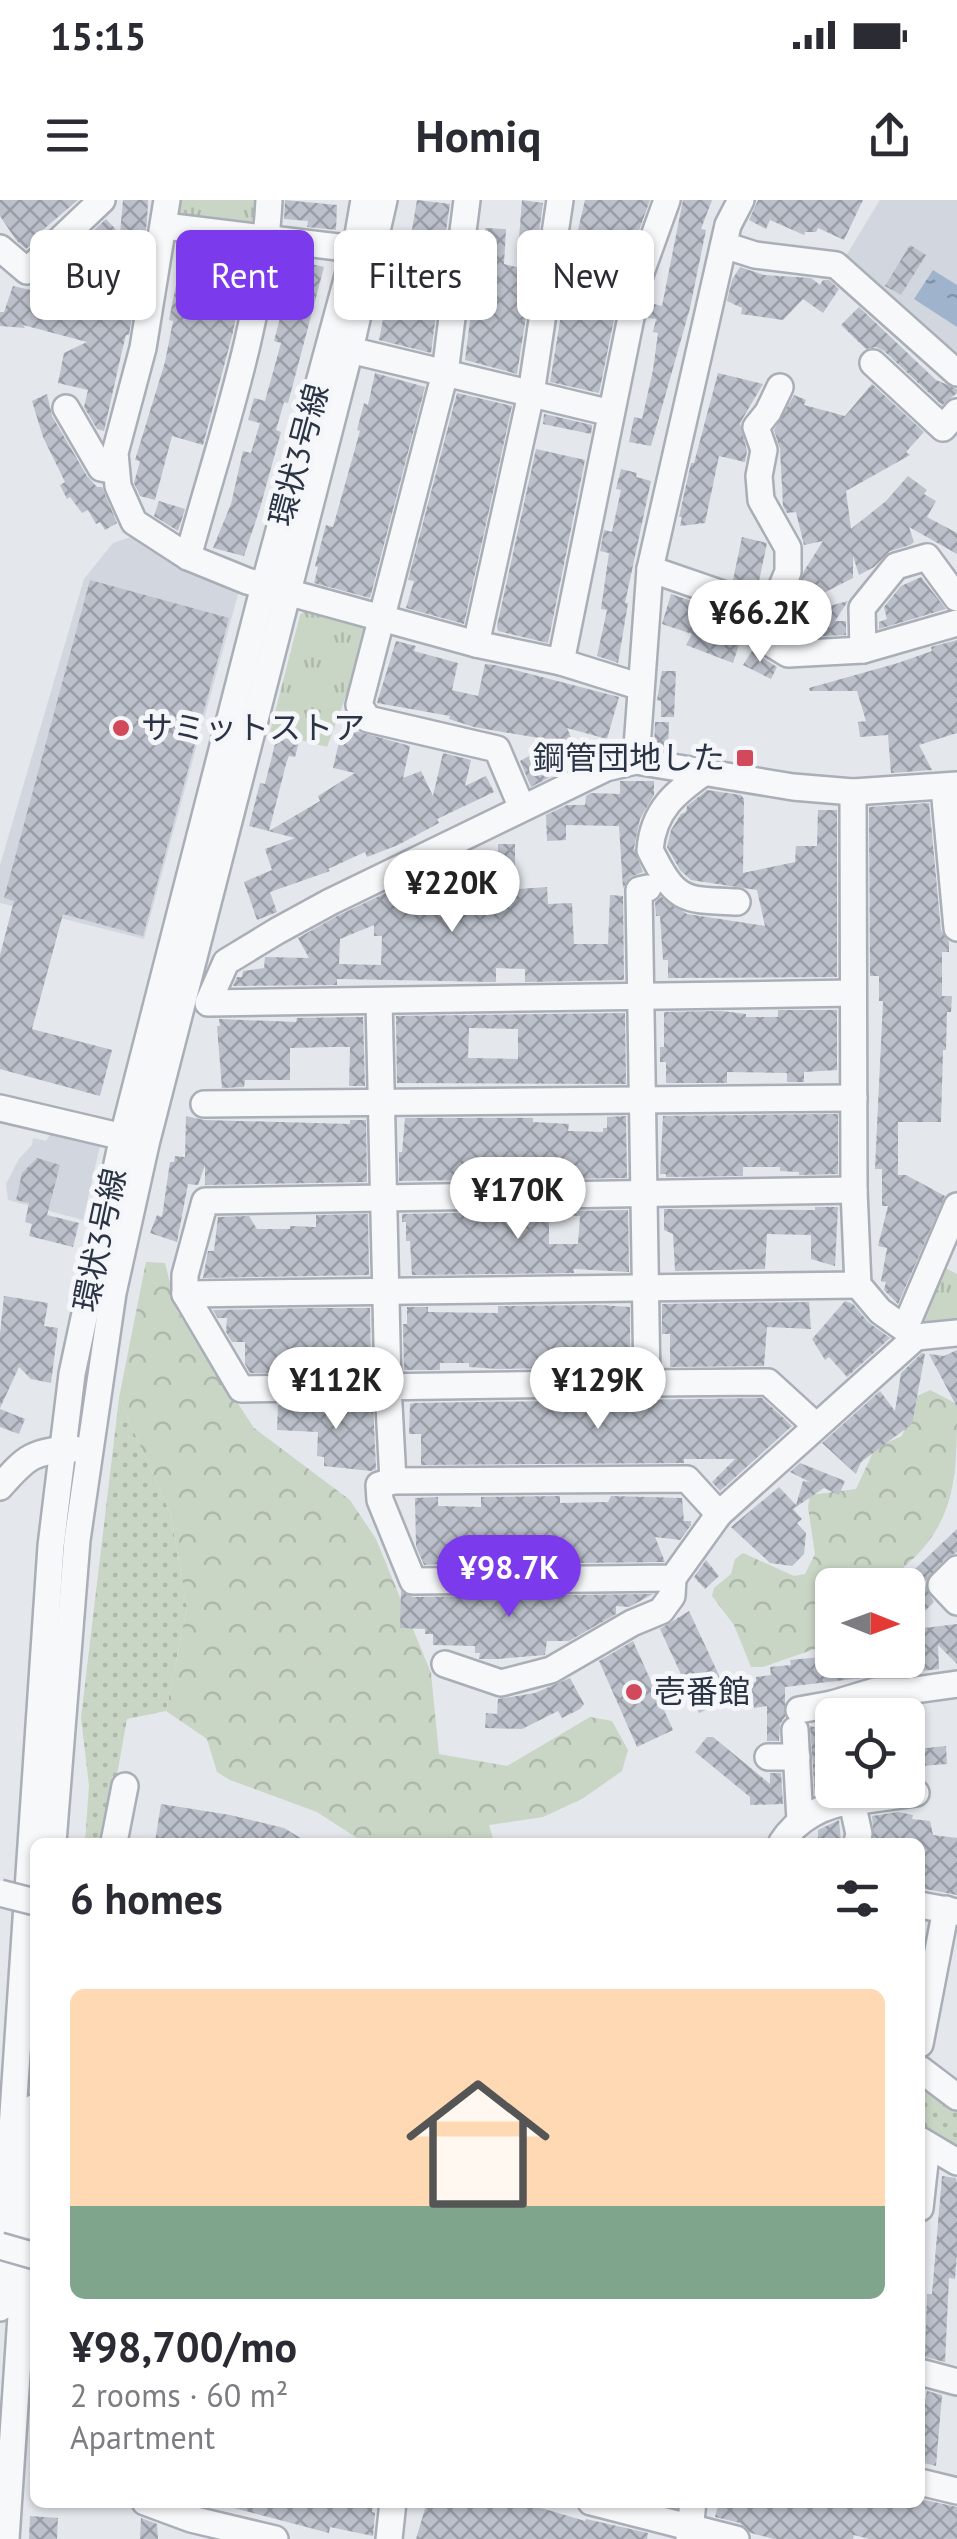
<!DOCTYPE html>
<html lang="en">
<head>
<meta charset="utf-8">
<style>
	:root { --surface:#fff; --page:#f2f2f3; --text:#2b2b33; --muted:#7c7c81; --line:#e1e1e2; --accent:#7c3aed }
	body { margin:0; font-family:"PT Sans","Noto Sans JP",sans-serif; background:var(--page); color:var(--text); height:100vh; display:flex; flex-direction:column; font-size:38px; white-space:nowrap }
	* { box-sizing:border-box; margin:0 }
	p { font-size:32px; color:var(--muted) }
	.icon { flex:none; width:55px; height:55px; fill:none; stroke:currentColor; stroke-width:2; stroke-linecap:round; stroke-linejoin:round }
	.map { position:relative; flex:1; overflow:hidden }
	.drawer { position:absolute; left:30px; top:1638px; width:895px; height:670px; display:flex; flex-direction:column; background:var(--surface); border-radius:15px; box-shadow:0 2px 8px #0004 }
	.drawer>* { flex:none }
	.hud { position:absolute; left:30px; top:30px; width:898px; height:90px; display:flex; gap:20px }
	.needle { width:65px; rotate:91deg }
	.tools { position:absolute; left:815px; top:1368px; display:grid; gap:20px }
	.tools a { display:grid; place-items:center; width:110px; height:110px; border-radius:15px; background:var(--surface); box-shadow:0 2px 8px #0004; font-size:50px }
	.price { position:absolute; translate:-50% -85px; padding:0 22px; border-radius:35px; background:#fff; color:#222; font-size:32px; line-height:65px; filter:drop-shadow(0 2px 5px #0008) }
	.price::after { content:''; position:absolute; left:50%; top:60px; width:30px; height:22px; margin-left:-15px; background:inherit; clip-path:polygon(0 0,100% 0,50% 100%) }
	.price.on { background:var(--accent); color:#fff }
	ul { padding:0; list-style:none }
	li { display:grid; align-content:center; gap:20px; height:530px; padding:0 40px }
	li+li { border-top:2px solid var(--line) }
	li span { display:grid; place-items:center; height:310px; border-radius:15px; color:#555 }
	li>.icon { margin-inline-start:auto }
	span .icon { width:180px; height:180px; fill:#fffc; stroke-width:1 }
	li b { font-size:42px }
	h2 { display:flex; justify-content:space-between; align-items:center; height:120px; padding:0 40px; font-size:42px }
	.pill { padding:0 35px; border-radius:15px; background:var(--surface); box-shadow:0 2px 8px #0004; font-size:35px; line-height:90px }
	.pill.on { background:var(--accent); color:#fff }
	.status { display:flex; justify-content:space-between; align-items:center; height:70px; padding:0 50px; background:var(--surface); direction:ltr }
	.status svg { height:28px; fill:currentColor }
	header { display:flex; justify-content:space-between; align-items:center; height:130px; padding:0 40px; background:var(--surface); font-size:45px; font-weight:700 }
	.map>svg:first-child { display:block }
</style>
</head>
<body>
<div class="status"><b>15:15</b><svg viewBox="0 0 49 12"><path d="M0 12V9h3v3zM5 12V6h3v6zM10 12V3h3v9zM15 12V0h3v12zM26 1h20v11H26zM47 4h2v5h-2z"/></svg></div>
<header><svg class="icon" aria-label="menu" viewBox="0 0 24 24"><path d="M4 6h16M4 12h16M4 18h16"/></svg>Homiq<svg class="icon" aria-label="share" viewBox="0 0 24 24"><path d="M12 15V3M7 8l5-5 5 5M5 13v7h14v-7"/></svg></header>
<div class="map">
<svg width="957" height="2339" viewBox="0 0 957 2339">
	<defs>
		<pattern id="grass-dots" width="8" height="8" patternUnits="userSpaceOnUse" patternTransform="scale(2.5)"><rect width="8" height="8" fill="#c9d6c5"/><path d="M2 2h.1M6 6h.1" fill="none" stroke="#adb8ab" stroke-width="1.8" stroke-linecap="round"/></pattern>
		<pattern id="forest-crowns" width="20" height="18" patternUnits="userSpaceOnUse" patternTransform="scale(2.5)"><rect width="20" height="18" fill="#c9d6c5"/><path d="M2 6a3 3 0 1 1 6 0M12 15a3 3 0 1 1 6 0" fill="none" stroke="#adb8ab"/></pattern>
		<pattern id="park-tufts" width="24" height="20" patternUnits="userSpaceOnUse" patternTransform="scale(2.5)"><rect width="24" height="20" fill="#c9d6c5"/><path d="M3 7l-1-3M5 7V3M7 7l1-3M15 17l-1-3M17 17v-4M19 17l1-3" fill="none" stroke="#adb8ab"/></pattern>
		<pattern id="water-ripples" width="26" height="14" patternUnits="userSpaceOnUse" patternTransform="scale(2.5)"><rect width="26" height="14" fill="#9fb4cc"/><path d="M2 4q2-2 4 0t4 0M15 11q2-2 4 0t4 0" fill="none" stroke="#8293a7"/></pattern>
		<pattern id="building-cross-hatch" width="8" height="8" patternUnits="userSpaceOnUse" patternTransform="scale(2.5)"><rect width="8" height="8" fill="#bbc0ca"/><path d="M0 0l8 8M0 8l8-8" fill="none" stroke="#989da6"/></pattern>
	</defs>
	<rect width="100%" height="100%" fill="#e4e7ec"/>
	<g fill="#d2d6de">
		<polygon points="880,0 957,0 957,163 844,59"/>
		<polygon points="137,335 175,365 239,391 144,739 0,703 0,665 84,379 113,343"/>
		<polygon points="51,933 100,946 83,1020 8,1000 6,984 19,959 32,945 33,938 46,941"/>
	</g>
	<g fill="url(#grass-dots)">
		<polygon points="119,1198 171,1315 187,1407 166,1511 127,1519 105,1642 85,1642 89,1585 81,1518"/>
		<polygon points="920,1888 957,1910 957,1951 920,1928"/>
	</g>
	<g fill="url(#forest-crowns)">
		<polygon points="146,1062 165,1063 177,1111 254,1228 350,1300 376,1339 431,1473 439,1554 507,1566 590,1517 612,1521 628,1550 622,1571 582,1599 543,1617 489,1625 494,1642 363,1642 317,1612 230,1580 217,1572 207,1539 166,1511 187,1407 171,1315 119,1198"/>
		<path d="M930,1190L957,1204C957,1275 957,1322 904,1367L900,1385H832V1443L763,1467H751L734,1425L712,1396L714,1388L731,1374L735,1359L743,1353L794,1376L805,1374L815,1354L808,1307L810,1295L856,1289L875,1248L902,1236L917,1196Z"/>
	</g>
	<g fill="url(#park-tufts)">
		<polygon points="178,0 259,0 258,23 253,27 181,15"/>
		<polygon points="309,407 365,424 370,432 327,547 270,532 300,415"/>
		<polygon points="936,1063 957,1074 957,1129 913,1125"/>
	</g>
	<polygon fill="url(#water-ripples)" points="933,70 957,85 957,127 914,99"/>
	<g fill="url(#building-cross-hatch)" fill-rule="evenodd">
		<polygon points="0,0 78,0 32,39 34,42 26,49 16,40 0,16"/>
		<path d="M123,0H148L147,22L129,135H126L122,151L104,231L97,229L84,207L88,190L58,183L64,153L87,142L23,125L25,128L0,126V112H4L13,86L52,95L42,79L106,19L120,34ZM118,39L102,114L61,103L77,88L72,83Z"/>
		<polygon points="285,0 337,5 336,30 307,27 308,21 284,19"/>
		<polygon points="417,0 450,4 444,44 437,43 433,73 438,74 434,91 439,91 431,153 379,140 390,83 398,84 404,53 408,53"/>
		<polygon points="522,0 543,3 538,40 519,38"/>
		<polygon points="585,0 650,0 623,75 599,193 550,182 566,85 581,34 577,34"/>
		<polygon points="683,0 712,0 701,29 706,30 690,108 651,246 629,242 634,217 642,219 653,170 658,133 653,132 656,119 648,118 650,103 662,106"/>
		<polygon points="758,0 863,0 844,40 818,28 816,32 805,32 804,35 770,20 766,29 749,20"/>
		<polygon points="485,28 506,29 504,64 533,71 517,174 465,160 481,33 485,34"/>
		<polygon points="184,45 248,52 233,132 203,245 172,236 155,300 140,296 134,283 140,261 135,260 165,162 173,121 169,120"/>
		<polygon points="910,45 926,55 901,95 885,86"/>
		<polygon points="295,60 324,67 288,203 284,202 276,230 281,232 260,308 244,356 213,348 231,304 243,251 251,253 260,223 248,220 254,198 265,201 281,143 274,141"/>
		<polygon points="740,67 764,75 811,78 820,85 823,80 829,80 839,89 823,113 803,99 783,120 741,114 742,108 727,101 732,80"/>
		<polygon points="859,107 936,180 957,189 957,193 942,205 884,151 876,147 866,149 841,125"/>
		<polygon points="375,173 425,187 370,398 314,383 318,367 315,366 326,325 333,327 360,231 357,230 364,203 368,205"/>
		<polygon points="718,173 763,184 740,223 747,251 745,262 719,256 705,323 680,326 682,317 679,317 691,263 694,263"/>
		<polygon points="872,184 924,232 906,252 910,255 846,291 851,329 886,301 908,276 927,290 924,294 936,301 927,317 957,333 957,354 909,327 914,342 910,345 890,351 874,367 859,375 853,356 853,378 800,405 806,421 798,437 792,438 786,434 787,416 804,371 823,341 804,345 796,312 787,313 783,306 780,249 774,230 794,195 806,200 804,205 845,216"/>
		<polygon points="457,193 512,206 464,424 406,408 414,381 408,380"/>
		<polygon points="47,194 52,216 87,276 97,287 102,287 117,323 105,330 100,322 96,324 88,310 82,313 70,297 67,299 60,285 65,282 43,237 32,201"/>
		<polygon points="544,214 592,225 591,234 543,224"/>
		<polygon points="536,249 585,260 548,443 498,431 497,426"/>
		<polygon points="621,269 637,273 636,277 651,281 625,403 628,403 618,463 597,456 607,410 601,409 609,353 600,351 604,330 612,332 621,290 616,289"/>
		<polygon points="159,301 185,309 178,331 154,316"/>
		<polygon points="742,337 767,343 758,386 733,380"/>
		<polygon points="921,377 946,409 879,429 879,422 887,419 884,407 901,386"/>
		<polygon points="90,380 229,418 143,736 63,714 32,829 112,850 100,896 0,869 0,755 14,701 4,698"/>
		<polygon points="671,394 747,420 733,463 686,445 692,434 662,424"/>
		<polygon points="848,401 835,421 846,421 846,435 807,437 807,412"/>
		<polygon points="957,440 957,533 919,545 932,570 891,573 888,535 860,537 858,522 866,521 857,491 810,491 809,488 898,463 932,451 931,447"/>
		<polygon points="396,441 416,446 414,451 458,463 452,490 478,496 485,464 495,465 619,497 607,539 567,528 576,549 546,563 552,576 531,587 520,561 556,541 474,527 449,519 450,516 377,503"/>
		<polygon points="752,451 777,467 771,479 743,465"/>
		<polygon points="662,471 676,471 674,517 661,517 661,501 657,500"/>
		<polygon points="655,522 669,522 668,548 654,547"/>
		<polygon points="352,530 410,546 403,578 421,571 433,596 443,553 471,560 465,586 486,576 494,592 437,619 439,623 398,645 367,657 365,652 328,669 330,671 270,692 277,712 257,720 244,682 272,670 265,649 295,638 249,626 260,583 265,584 277,536 299,542 295,557 289,556 286,564 269,631 320,601 318,596 355,573 333,568 340,538 349,540"/>
		<polygon points="620,581 654,581 654,595 640,619 634,648 643,672 630,677 623,688 619,626 566,625 566,640 547,641 546,615 567,605 585,605 586,596 591,593 620,594"/>
		<polygon points="707,590 741,595 744,599 743,673 795,662 796,646 817,646 818,610 837,610 837,777 668,778 668,760 663,760 660,716 656,716 655,702 661,697 687,714 765,726 757,690 691,680 680,670 667,647 671,630 681,614 686,612 687,606"/>
		<polygon points="929,603 941,730 949,742 949,752 942,752 942,796 952,796 951,812 947,812 946,850 943,850 941,922 898,922 898,975 906,975 945,996 898,1104 884,1090 886,1082 881,1081 887,1048 878,1046 888,1006 882,1006 882,969 875,969 883,801 879,801 879,776 870,776 869,607"/>
		<path d="M498,644H515V682H520L519,689L547,687L548,704L572,703L574,744H608L610,695L623,696L624,780L525,782V769L496,768V782L337,779V785L233,786L237,777H242L243,771L264,768L265,757L309,758L298,738L337,716L392,690L408,689V682L423,675H456V659H498ZM374,725V736H382L381,765L339,764L340,739Z"/>
		<polygon points="778,810 837,810 837,870 804,872 804,882 787,882 787,873 727,872 727,883 666,883 666,862 660,862 660,847 664,847 664,812 721,811 746,814 746,817 778,817"/>
		<path d="M625,813L626,884L397,883L396,816ZM469,828L518,829V859L468,858Z"/>
		<polygon points="363,817 365,886 349,886 350,847 333,847 290,848 290,880 245,880 244,887 222,888 217,826 220,826 219,819 296,822 297,818"/>
		<polygon points="838,914 838,974 799,975 799,972 780,971 780,967 743,967 743,976 666,977 666,974 660,974 663,916"/>
		<polygon points="186,916 204,920 350,924 350,920 366,920 367,982 205,985 205,965 198,985 188,984 177,1042 150,1033 157,1015 162,1017 170,962 174,962 175,956 185,957"/>
		<polygon points="626,916 627,978 399,981 399,952 402,952 405,918 533,918 533,922 569,924 568,931 603,932 603,928 607,928 607,917"/>
		<polygon points="37,958 60,965 47,1015 79,1023 73,1047 29,1036 32,1024 25,1022 29,1003 16,1000 22,973"/>
		<polygon points="815,1007 838,1007 835,1066 811,1059 811,1035 767,1034 765,1069 675,1071 673,1034 664,1030 664,1009 815,1010"/>
		<path d="M628,1010L629,1072L574,1069V1073L412,1075L410,1041H406V1022H402V1014ZM549,1014L580,1016L578,1044H549Z"/>
		<polygon points="368,1014 369,1075 203,1078 208,1051 214,1051 218,1017 249,1016 257,1029 290,1029 290,1026 316,1027 316,1015"/>
		<polygon points="4,1096 48,1103 44,1126 58,1128 51,1183 31,1179 19,1167 0,1208 0,1134"/>
		<polygon points="845,1101 853,1104 868,1122 890,1138 847,1177 829,1157 825,1160 812,1139"/>
		<polygon points="809,1102 811,1129 767,1127 764,1166 670,1167 670,1134 662,1134 662,1104"/>
		<polygon points="600,1105 630,1107 630,1167 498,1169 469,1167 469,1163 440,1163 440,1170 404,1170 403,1124 407,1124 407,1107 428,1107 428,1112 498,1113 498,1106"/>
		<polygon points="317,1108 370,1108 371,1171 250,1173 245,1164 245,1142 232,1142 226,1132 227,1118 218,1118 213,1110"/>
		<polygon points="957,1150 957,1207 929,1154 944,1156"/>
		<polygon points="922,1153 925,1154 912,1224 861,1262 856,1274 822,1243 880,1191 895,1211 901,1173"/>
		<polygon points="762,1198 792,1226 720,1291 712,1282 735,1259 684,1259 684,1263 421,1265 421,1234 409,1234 410,1204 414,1203"/>
		<polygon points="373,1203 376,1269 371,1271 324,1266 324,1257 317,1256 318,1232 277,1230 278,1205"/>
		<polygon points="0,1209 25,1219 19,1234 0,1227"/>
		<polygon points="800,1263 845,1281 839,1295 824,1288 793,1309 802,1319 797,1323 806,1333 804,1354 792,1366 770,1363 731,1327 779,1287 796,1305 803,1281 810,1282 790,1272"/>
		<polygon points="560,1296 560,1303 608,1302 611,1296 682,1298 684,1321 691,1321 691,1325 680,1340 655,1337 665,1362 485,1364 485,1360 442,1360 441,1364 424,1365 416,1346 415,1298 438,1297 438,1306 481,1307 481,1297"/>
		<polygon points="957,1329 957,1352 946,1358 922,1385 898,1385"/>
		<polygon points="706,1360 719,1376 705,1389 694,1377"/>
		<polygon points="925,1386 934,1402 908,1428 908,1404"/>
		<polygon points="401,1391 413,1397 653,1394 629,1407 616,1406 616,1414 569,1441 547,1441 545,1455 497,1459 479,1459 480,1453 475,1453 475,1446 433,1445 433,1434 425,1434 425,1429 400,1428"/>
		<polygon points="689,1411 730,1499 699,1513 660,1429"/>
		<polygon points="957,1424 957,1464 938,1445 939,1469 785,1487 785,1517 780,1524 779,1541 767,1541 767,1506 754,1508 751,1483 756,1482 756,1477 771,1475 770,1467 791,1465 790,1460 832,1456 832,1460 908,1460 908,1430"/>
		<polygon points="633,1441 673,1530 637,1547 599,1461"/>
		<polygon points="570,1478 584,1504 580,1509 562,1518 558,1511 522,1529 485,1528 486,1513 497,1514 498,1499 535,1493"/>
		<polygon points="810,1526 827,1530 828,1590 815,1595"/>
		<polygon points="707,1537 713,1537 770,1584 770,1573 781,1573 783,1604 750,1605 750,1597 695,1552"/>
		<polygon points="946,1546 947,1564 908,1567 908,1550"/>
		<polygon points="161,1604 230,1615 284,1628 307,1642 155,1642"/>
		<polygon points="898,1612 913,1615 912,1619 930,1621 933,1635 957,1638 957,1695 920,1688 920,1642 874,1642 872,1616"/>
		<polygon points="839,1620 841,1642 818,1642 818,1630"/>
		<polygon points="942,1976 956,1978 957,1983 957,2054 955,2079 949,2078 945,2162 925,2157 927,2094 932,2094"/>
		<polygon points="927,2191 942,2195 936,2266 920,2262 920,2224"/>
		<polygon points="920,2299 957,2307 957,2339 869,2339 854,2335 853,2339 774,2339 751,2333 740,2323 715,2317 719,2302 920,2302"/>
		<polygon points="235,2302 373,2304 372,2312 375,2313 373,2336 330,2327 329,2333 234,2308"/>
		<polygon points="427,2302 521,2302 585,2321 586,2319 648,2333 647,2339 416,2339"/>
		<polygon points="30,2316 58,2318 57,2339 29,2339"/>
		<polygon points="141,2318 157,2324 158,2339 140,2339"/>
	</g>
	<g fill="none" stroke-linecap="round" stroke-linejoin="round">
		<g stroke="#a9aeb7" stroke-width="30">
			<g id="minor">
				<polyline points="167,0 143,148 115,253 118,286 134,322 188,357 247,381 476,444 561,462 641,487"/>
				<polyline points="467,0 445,173 359,505 368,519 497,549 522,608"/>
				<polyline points="165,26 338,47 368,47"/>
				<polyline points="724,45 755,55 836,65 957,173"/>
				<polyline points="0,48 27,71 102,0"/>
				<polyline points="350,150 611,213"/>
				<polyline points="873,163 943,228 957,212"/>
				<polyline points="780,187 768,212 756,227 764,250 759,276 761,300 788,348 788,372 760,437 788,454 863,450 957,423"/>
				<polyline points="66,208 101,268 116,271"/>
				<path d="M188,357C220,240 263,121 269,0"/>
				<polyline points="650,369 769,410"/>
				<polyline points="476,444 531,194 560,0"/>
				<polyline points="863,450 862,408 896,366 927,357 957,398"/>
				<polyline points="561,462 639,78 667,0"/>
				<polyline points="636,561 650,369 728,25 741,0"/>
				<path d="M706,571C676,592 653,610 650,650C676,702 683,700 737,702"/>
				<polyline points="944,588 957,728"/>
				<polyline points="853,592 854,990 858,1085 880,1111 916,1137"/>
				<polyline points="648,688 639,690 647,1183 768,1182 815,1225"/>
				<polyline points="853,793 208,803 226,762 277,731 330,702 606,568 636,561 793,587 853,592 957,585"/>
				<polyline points="379,801 388,1186 393,1281 687,1279 719,1314 916,1137 957,1133"/>
				<polyline points="204,904 854,898"/>
				<polyline points="0,908 136,940"/>
				<polyline points="185,1094 858,1085"/>
				<polyline points="905,1128 957,1006"/>
				<polyline points="647,1183 241,1189 185,1094 185,1075 205,1001 854,990"/>
				<polyline points="393,1281 379,1285 380,1300 413,1381 673,1378 719,1314"/>
				<path d="M0,1287C27,1256 33,1251 74,1249"/>
				<polyline points="957,1369 941,1385 957,1402"/>
				<polyline points="445,1464 501,1483 551,1470 632,1423 661,1411 672,1396 673,1378"/>
				<polyline points="799,1510 832,1504"/>
				<polyline points="833,1515 832,1504 875,1491 908,1491 957,1484"/>
				<polyline points="795,1530 800,1621"/>
				<polyline points="768,1557 797,1557"/>
				<polyline points="852,1602 916,1593"/>
				<polyline points="53,1642 77,1340 113,1093 146,944 350,150 384,0"/>
				<polyline points="114,1642 125,1586"/>
				<path d="M782,1642C796,1620 825,1603 852,1602L859,1634L857,1642"/>
				<polyline points="920,1705 957,1712"/>
				<polyline points="920,1844 946,1709"/>
				<polyline points="920,1869 957,1897"/>
				<polyline points="920,1940 957,1962"/>
				<polyline points="920,2008 927,1945"/>
				<polyline points="0,2108 51,1346 72,1174 123,936 264,386 356,46 364,0"/>
				<polyline points="920,2172 957,2182"/>
				<polyline points="920,2282 957,2291"/>
				<polyline points="145,2302 191,2319 275,2339"/>
				<polyline points="591,2302 736,2339"/>
				<polyline points="6,2339 35,1907"/>
				<polyline points="389,2339 393,2302"/>
				<polyline points="689,2339 693,2302"/>
			</g>
		</g>
		<use href="#minor" stroke="#f7f8fa" stroke-width="25"/>
		<g stroke="#a9aeb7" stroke-width="30" stroke-linecap="butt">
			<g id="minor-bridge">
				<polyline points="0,1693 35,1702"/>
				<polyline points="0,2046 35,2056"/>
			</g>
		</g>
		<use href="#minor-bridge" stroke="#f7f8fa" stroke-width="25"/>
	</g>
	<g fill="#d1495b" stroke="#f4f6f9" stroke-width="4">
		<circle cx="121" cy="528" r="10"/>
		<rect x="735" y="548" width="20" height="20" rx="5"/>
		<circle cx="634" cy="1492" r="10"/>
	</g>
	<g text-anchor="middle" stroke-width="10" stroke-linejoin="round" paint-order="stroke">
		<g font-size="32" fill="#2b3445" stroke="#f4f6f9">
			<text transform="translate(299 255) rotate(-75)" y="11">環状3号線</text>
			<text transform="translate(100 1040) rotate(-78)" y="11">環状3号線</text>
		</g>
		<g font-size="32" fill="#2b3445" stroke="#f4f6f9" text-anchor="start">
			<text x="141" y="539">サミットストア</text>
			<text x="725" y="569" text-anchor="end">鋼管団地した</text>
			<text x="654" y="1503">壱番館</text>
		</g>
	</g>
</svg>
<div class="tools">
<a><svg class="needle" viewBox="-14 -14 28 28"><path d="M0-13l5 13h-10z" fill="#e53935"/><path d="M0 13l5-13h-10z" fill="#7c7c81"/></svg></a>
<a><svg class="icon" aria-label="locate" viewBox="0 0 24 24"><circle cx="12" cy="12" r="6"/><path d="M12 2v4M12 18v4M2 12h4M18 12h4"/></svg></a>
</div>
<b class="price" style="left:760px;top:465px">¥66.2K</b>
<b class="price" style="left:452px;top:735px">¥220K</b>
<b class="price" style="left:518px;top:1042px">¥170K</b>
<b class="price" style="left:336px;top:1232px">¥112K</b>
<b class="price" style="left:598px;top:1232px">¥129K</b>
<b class="price on" style="left:509px;top:1420px">¥98.7K</b>
<div class="hud">
<a class="pill">Buy</a>
<a class="pill on">Rent</a>
<a class="pill">Filters</a>
<a class="pill">New</a>
</div>
<section class="drawer">
<h2>6 homes<svg class="icon" aria-label="filters" viewBox="0 0 24 24"><path d="M4 7h16M4 17h16"/><circle cx="9" cy="7" r="2"/><circle cx="15" cy="17" r="2"/></svg></h2>
<ul>
<li><span style="background:linear-gradient(#ffd9b3 70%,#7fa58c 0)"><svg class="icon" aria-label="home" viewBox="0 0 24 24"><path d="M3 11l9-7 9 7M6 9v11h12V9"/></svg></span><div><b>¥98,700/mo</b><p>2 rooms · 60 m²</p><p>Apartment</p></div></li>
</ul>
</section>
</div>
</body>
</html>
